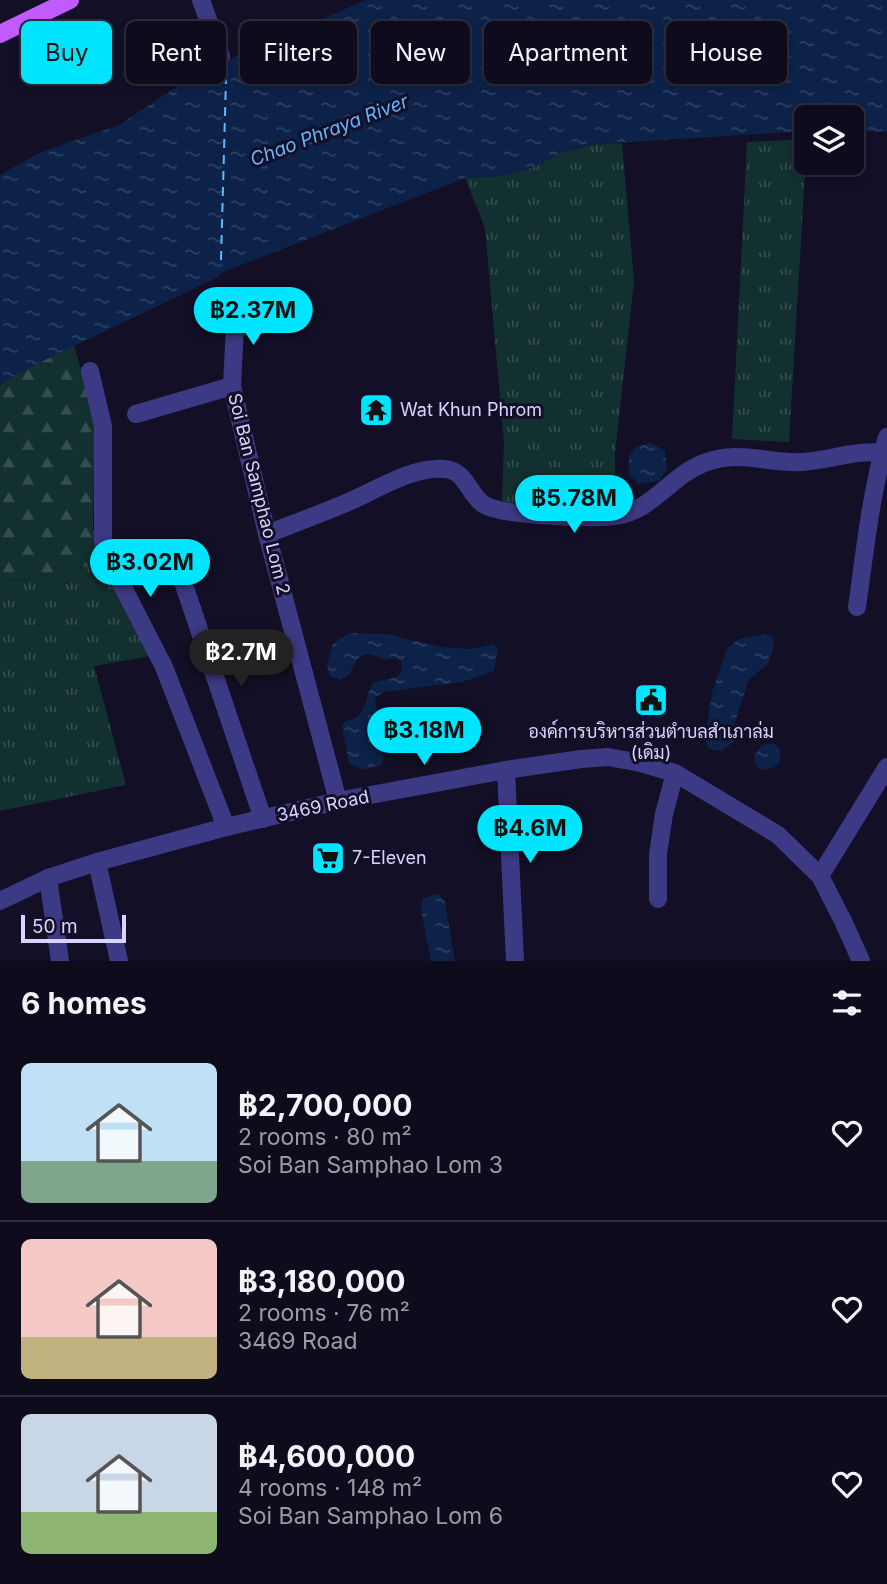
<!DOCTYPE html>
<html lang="en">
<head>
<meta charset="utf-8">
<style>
	:root { --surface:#0e0b1c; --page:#1c1929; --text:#f1f3f6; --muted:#9b9ba3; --line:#2e2b3b; --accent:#00e5ff }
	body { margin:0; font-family:Inter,Sarabun,sans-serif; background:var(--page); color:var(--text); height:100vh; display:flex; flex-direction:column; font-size:26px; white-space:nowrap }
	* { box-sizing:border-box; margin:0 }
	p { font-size:23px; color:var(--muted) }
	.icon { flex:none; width:38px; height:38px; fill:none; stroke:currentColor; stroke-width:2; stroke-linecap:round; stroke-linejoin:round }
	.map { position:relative; height:961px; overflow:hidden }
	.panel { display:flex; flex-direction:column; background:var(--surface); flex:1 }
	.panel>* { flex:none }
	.hud { position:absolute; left:21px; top:21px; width:845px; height:63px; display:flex; gap:14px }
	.controls { position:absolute; left:794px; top:105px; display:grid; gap:14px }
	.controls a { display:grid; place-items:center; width:70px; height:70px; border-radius:10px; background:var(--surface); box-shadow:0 4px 10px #0003,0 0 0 2px var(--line); font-size:35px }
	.scale { position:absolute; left:21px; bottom:18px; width:105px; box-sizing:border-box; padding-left:7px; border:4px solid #d9d4ff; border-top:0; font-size:19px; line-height:24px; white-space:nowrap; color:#d9d4ff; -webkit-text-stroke:5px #130f26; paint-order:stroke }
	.price { position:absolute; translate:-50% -60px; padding:0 16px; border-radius:24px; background:var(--accent); color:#111; font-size:23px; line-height:46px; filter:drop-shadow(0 2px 4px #0008) }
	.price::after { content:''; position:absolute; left:50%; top:42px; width:21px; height:16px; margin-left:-10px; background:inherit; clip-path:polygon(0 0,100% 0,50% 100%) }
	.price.active { background:#222; color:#fff }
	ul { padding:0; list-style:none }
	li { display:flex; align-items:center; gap:21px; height:175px; padding:0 21px }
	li+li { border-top:2px solid var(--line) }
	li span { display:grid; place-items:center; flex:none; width:196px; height:140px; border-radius:10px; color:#555 }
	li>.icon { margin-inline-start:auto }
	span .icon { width:84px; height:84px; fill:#fffc; stroke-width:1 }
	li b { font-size:30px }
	h2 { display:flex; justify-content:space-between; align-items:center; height:84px; padding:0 21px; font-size:30px }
	.pill { padding:0 24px; border-radius:10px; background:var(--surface); box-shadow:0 4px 10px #0003,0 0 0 2px var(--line); font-size:24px; line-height:63px }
	.pill.active { background:var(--accent); color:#111 }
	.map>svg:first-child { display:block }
</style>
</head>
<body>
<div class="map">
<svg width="887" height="961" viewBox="0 0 887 961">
	<defs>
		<pattern id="grass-tufts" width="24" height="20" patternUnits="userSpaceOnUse" patternTransform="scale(1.75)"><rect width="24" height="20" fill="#12302f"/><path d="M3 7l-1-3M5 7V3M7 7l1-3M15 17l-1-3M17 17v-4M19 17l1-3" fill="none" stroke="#344d4e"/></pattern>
		<pattern id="forest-firs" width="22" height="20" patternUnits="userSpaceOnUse" patternTransform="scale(1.75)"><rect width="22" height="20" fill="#12302f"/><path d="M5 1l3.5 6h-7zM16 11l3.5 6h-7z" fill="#344d4e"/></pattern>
		<pattern id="water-ripples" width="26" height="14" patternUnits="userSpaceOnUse" patternTransform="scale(1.75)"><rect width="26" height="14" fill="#0c2248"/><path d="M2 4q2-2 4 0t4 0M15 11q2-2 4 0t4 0" fill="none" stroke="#2f4163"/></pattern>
	</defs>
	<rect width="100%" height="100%" fill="#130f26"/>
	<g fill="url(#grass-tufts)">
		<polygon points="807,139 789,442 732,439 747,142"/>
		<polygon points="622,143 634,281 615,453 615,512 524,506 502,501 504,443 485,228 465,178 500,176 535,167 560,153 597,144"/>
		<polygon points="106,563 152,656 94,666 126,785 0,811 0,583"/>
	</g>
	<polygon fill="url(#forest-firs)" points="74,346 95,416 93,529 106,563 0,583 0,385 26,369"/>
	<g fill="url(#water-ripples)">
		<polygon points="366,0 887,0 887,132 852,130 852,117 807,117 807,131 597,144 560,153 535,167 500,176 465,178 223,272 216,278 26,369 0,385 0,175 39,153 119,125 196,74"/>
		<polygon points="651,443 665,451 667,469 659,481 639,484 629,475 629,456 636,447"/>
		<path d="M349,633L387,634L441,647L471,649L493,644L498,649L494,671L462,682L383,692L375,698L384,759L381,765L363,770L349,763L342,727L345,721C369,718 362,700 374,682L397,677L402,671L401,661L396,658L383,660C366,649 356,655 350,674L340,680L330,676L327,665L333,644Z"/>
		<polygon points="765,634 773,637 774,645 768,664 749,679 735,722 736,733 732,743 722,751 709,749 705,739 712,692 727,649 739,639"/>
		<polygon points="773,743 780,749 780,762 773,768 761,770 756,765 754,756 762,745"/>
		<polygon points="439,894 445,902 455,961 431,961 421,910 423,898"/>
	</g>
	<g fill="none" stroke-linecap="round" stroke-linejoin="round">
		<polyline stroke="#62b6ff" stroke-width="2" stroke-dasharray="9 7" stroke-linecap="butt" points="221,260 226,78"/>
		<g stroke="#3d3a85" stroke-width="18">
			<polyline points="201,0 221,56"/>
			<polyline points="236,305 232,386 267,534 338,801"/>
			<polyline points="90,371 103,426 103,541 107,556 164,667 226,827"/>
			<polyline points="136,414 232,386"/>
			<path d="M267,534C293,524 320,514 346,503C375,491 412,466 445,469C466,471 468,493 483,504C500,516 591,519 614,516C652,512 670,476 704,463C740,449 766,464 803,462C831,460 858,449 887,453"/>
			<polyline points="180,573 263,819"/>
			<path d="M857,607C865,550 871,492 887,437"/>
			<polyline points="506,770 515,961"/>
			<polyline points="97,862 119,961"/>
			<polyline points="820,876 887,767"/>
			<polyline points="48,878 60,961"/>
			<polyline points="658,899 658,854 664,814 675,773"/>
			<polyline points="0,901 48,878 97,862 226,827 338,801 506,770 581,759 608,757 641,763 675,773 778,835 820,876 844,923 861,961"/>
		</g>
		<polyline stroke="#c25bff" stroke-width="18" points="0,34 70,0"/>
	</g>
	<defs>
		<g id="temple-square" transform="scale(1.75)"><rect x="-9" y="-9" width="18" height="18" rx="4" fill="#00e5ff" stroke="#130f26"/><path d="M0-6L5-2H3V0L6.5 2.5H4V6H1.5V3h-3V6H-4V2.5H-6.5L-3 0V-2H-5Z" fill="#111"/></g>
		<g id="civic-square" transform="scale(1.75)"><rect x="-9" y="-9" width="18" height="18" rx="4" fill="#00e5ff" stroke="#130f26"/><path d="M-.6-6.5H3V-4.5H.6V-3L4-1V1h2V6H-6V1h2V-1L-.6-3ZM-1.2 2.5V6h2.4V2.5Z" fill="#111"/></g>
		<g id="supermarket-square" transform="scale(1.75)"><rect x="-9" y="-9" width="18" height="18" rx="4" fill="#00e5ff" stroke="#130f26"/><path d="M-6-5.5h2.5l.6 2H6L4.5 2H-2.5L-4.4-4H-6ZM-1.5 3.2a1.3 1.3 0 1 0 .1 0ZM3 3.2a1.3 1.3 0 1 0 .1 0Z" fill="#111"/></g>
	</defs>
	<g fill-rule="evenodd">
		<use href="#temple-square" x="376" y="410"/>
		<use href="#civic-square" x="651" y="700"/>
		<use href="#supermarket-square" x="328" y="858"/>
	</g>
	<g text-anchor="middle" stroke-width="6" stroke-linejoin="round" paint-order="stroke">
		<g font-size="18" fill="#d9d4ff" stroke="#130f26" text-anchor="start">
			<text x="400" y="416">Wat Khun Phrom</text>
			<text x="651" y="738" text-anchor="middle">องค์การบริหารส่วนตำบลสำเภาล่ม<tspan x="651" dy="21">(เดิม)</tspan></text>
			<text x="352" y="864">7-Eleven</text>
		</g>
		<g font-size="18" fill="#d9d4ff" stroke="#130f26">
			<text transform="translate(259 494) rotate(76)" y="6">Soi Ban Samphao Lom 2</text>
			<text transform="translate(323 806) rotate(-12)" y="6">3469 Road</text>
		</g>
		<g font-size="19" font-style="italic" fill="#62b6ff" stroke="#130f26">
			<text transform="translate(329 130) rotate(-21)" y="7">Chao Phraya River</text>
		</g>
	</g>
</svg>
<div class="controls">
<a><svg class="icon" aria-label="layers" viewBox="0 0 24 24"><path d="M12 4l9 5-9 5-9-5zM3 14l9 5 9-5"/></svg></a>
</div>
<div class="scale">50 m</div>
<b class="price" style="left:253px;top:347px">฿2.37M</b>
<b class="price" style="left:574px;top:535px">฿5.78M</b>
<b class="price" style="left:150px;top:599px">฿3.02M</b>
<b class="price active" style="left:241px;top:689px">฿2.7M</b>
<b class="price" style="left:424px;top:767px">฿3.18M</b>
<b class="price" style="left:530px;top:865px">฿4.6M</b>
<div class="hud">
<a class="pill active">Buy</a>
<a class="pill">Rent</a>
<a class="pill">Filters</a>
<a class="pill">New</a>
<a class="pill">Apartment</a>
<a class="pill">House</a>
</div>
</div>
<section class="panel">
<h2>6 homes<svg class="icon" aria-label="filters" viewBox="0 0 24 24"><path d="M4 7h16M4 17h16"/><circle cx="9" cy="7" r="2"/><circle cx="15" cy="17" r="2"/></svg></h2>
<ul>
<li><span style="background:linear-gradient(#bfe0f5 70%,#7fa58c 0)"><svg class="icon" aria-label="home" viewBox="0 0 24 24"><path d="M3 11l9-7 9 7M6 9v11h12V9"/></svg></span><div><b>฿2,700,000</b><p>2 rooms · 80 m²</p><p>Soi Ban Samphao Lom 3</p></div><svg class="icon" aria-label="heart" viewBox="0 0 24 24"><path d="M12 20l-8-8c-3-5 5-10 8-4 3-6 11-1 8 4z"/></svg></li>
<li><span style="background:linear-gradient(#f6c9c9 70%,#c2b280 0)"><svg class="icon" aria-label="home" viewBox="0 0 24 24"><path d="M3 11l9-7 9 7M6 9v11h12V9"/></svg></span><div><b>฿3,180,000</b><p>2 rooms · 76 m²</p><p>3469 Road</p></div><svg class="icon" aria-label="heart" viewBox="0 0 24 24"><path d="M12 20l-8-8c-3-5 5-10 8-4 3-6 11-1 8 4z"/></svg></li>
<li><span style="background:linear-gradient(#c9d6e8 70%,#8fb573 0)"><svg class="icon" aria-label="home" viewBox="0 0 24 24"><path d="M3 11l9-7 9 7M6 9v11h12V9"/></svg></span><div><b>฿4,600,000</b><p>4 rooms · 148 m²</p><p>Soi Ban Samphao Lom 6</p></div><svg class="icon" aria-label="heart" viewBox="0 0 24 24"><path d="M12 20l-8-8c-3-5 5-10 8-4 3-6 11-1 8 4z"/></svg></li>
</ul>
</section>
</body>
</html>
